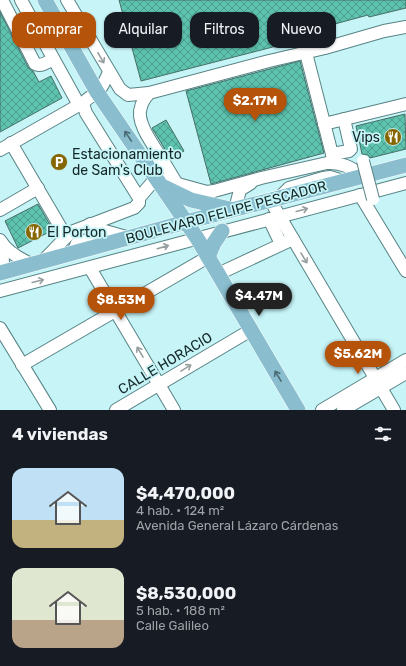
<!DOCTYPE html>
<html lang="es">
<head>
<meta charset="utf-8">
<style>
	:root { --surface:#171b24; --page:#20242c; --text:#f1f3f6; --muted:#9ea1a6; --accent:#b45309 }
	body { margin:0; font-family:Rubik,sans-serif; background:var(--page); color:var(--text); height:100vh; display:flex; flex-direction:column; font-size:15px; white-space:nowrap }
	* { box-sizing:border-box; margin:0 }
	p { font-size:13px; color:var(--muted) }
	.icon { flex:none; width:22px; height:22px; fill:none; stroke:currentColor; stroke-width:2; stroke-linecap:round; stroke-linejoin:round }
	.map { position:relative; height:410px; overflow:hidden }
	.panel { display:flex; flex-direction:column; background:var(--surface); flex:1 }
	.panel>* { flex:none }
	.guide { position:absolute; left:12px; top:12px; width:382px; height:36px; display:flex; gap:8px }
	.price { position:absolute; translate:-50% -34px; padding:0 9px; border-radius:14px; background:var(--accent); color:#fff; font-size:13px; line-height:26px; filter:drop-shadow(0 1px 2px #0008) }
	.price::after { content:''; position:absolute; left:50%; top:24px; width:12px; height:9px; margin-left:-6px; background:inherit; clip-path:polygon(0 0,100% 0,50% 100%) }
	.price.on { background:#222; color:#fff }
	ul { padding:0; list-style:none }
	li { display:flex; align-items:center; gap:12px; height:100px; padding:0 12px }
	li span { display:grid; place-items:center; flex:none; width:112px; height:80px; border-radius:12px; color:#555 }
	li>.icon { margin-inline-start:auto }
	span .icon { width:48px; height:48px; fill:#fffc; stroke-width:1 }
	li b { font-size:17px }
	h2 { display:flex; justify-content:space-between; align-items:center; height:48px; padding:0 12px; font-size:17px }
	.tag { padding:0 14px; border-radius:12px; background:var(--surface); box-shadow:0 1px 3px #0004; font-size:14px; line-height:36px }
	.tag.on { background:var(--accent); color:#fff }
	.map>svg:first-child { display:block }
</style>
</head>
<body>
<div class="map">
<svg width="406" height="410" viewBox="0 0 406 410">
	<defs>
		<pattern id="building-cross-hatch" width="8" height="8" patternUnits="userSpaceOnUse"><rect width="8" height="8" fill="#5dc2ae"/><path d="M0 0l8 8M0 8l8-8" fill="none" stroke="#4c9e8e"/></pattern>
	</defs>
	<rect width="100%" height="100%" fill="#c6f4f7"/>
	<g fill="url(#building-cross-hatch)" stroke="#476f66">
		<polygon points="119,0 406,0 406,8 369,17 368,15 294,35 296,41 141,81"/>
		<polygon points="0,12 28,67 33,71 39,82 51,76 62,98 0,132"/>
		<polygon points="300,61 324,153 211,184 186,91"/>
		<polygon points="405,114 406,149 370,158 368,155 362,154 356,126"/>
		<polygon points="166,120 184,151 171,159 152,128"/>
		<polygon points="38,204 53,230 18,248 5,221"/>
	</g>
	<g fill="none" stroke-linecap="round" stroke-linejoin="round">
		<g stroke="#588385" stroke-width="14">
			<g id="minor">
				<path d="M2,0L35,64C41,67 48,62 53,59"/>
				<polyline points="67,0 120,89 128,95 149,93 269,61 325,48 384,31 406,27"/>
				<polyline points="306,53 334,162"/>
				<polyline points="324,124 406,104"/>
				<polyline points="11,143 61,228 67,235"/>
				<polyline points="0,150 79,105 21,0"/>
				<polyline points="332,154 349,151 351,149 344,119"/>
				<polyline points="162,159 177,184"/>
				<path d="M149,167L162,159C154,146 135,122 141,107C142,101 146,97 149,93"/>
				<polyline points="360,195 406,271"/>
				<path d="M139,198L156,178L207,192L214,191L261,178L327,163C342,162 352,168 363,176"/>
				<polyline points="279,198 289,188 323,178 330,177 343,181"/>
				<polyline points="270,200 394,410"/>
				<polyline points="235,209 240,190 251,183"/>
				<polyline points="0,210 38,188"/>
				<polyline points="269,219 281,244"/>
				<polyline points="90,224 98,229 130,238"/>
				<path d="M0,240C7,252 20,259 31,264"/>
				<polyline points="73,253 77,243 95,238 103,245"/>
				<path d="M42,262L71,232L134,208L139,203V198L86,113L83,104C86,98 93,96 98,92C103,86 106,79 109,72"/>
				<polyline points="90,268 174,410"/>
				<polyline points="0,272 3,262 2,244"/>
				<polyline points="218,274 293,239"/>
				<path d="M0,291C136,256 270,218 406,183"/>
				<polyline points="0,328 50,410"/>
				<polyline points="22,365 208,257"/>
				<polyline points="116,410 251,330"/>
				<polyline points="322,410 406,360"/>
				<polyline points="343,410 406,373"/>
			</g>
		</g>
		<g stroke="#fff" stroke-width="16">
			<g id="major">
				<polyline points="45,0 97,92 197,238 298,410"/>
				<polyline points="164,187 191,200 230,209"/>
				<polyline points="208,257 214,243 222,231"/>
				<polyline points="0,273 186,222 406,165"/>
			</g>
		</g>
		<use href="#minor" stroke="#fff" stroke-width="12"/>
		<use href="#major" stroke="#8abecf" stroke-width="15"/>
		<g stroke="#588385" stroke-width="14" stroke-linecap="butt">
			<polyline id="minor-bridge" points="363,161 373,199"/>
		</g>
		<use href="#minor-bridge" stroke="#fff" stroke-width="12"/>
	</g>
	<defs><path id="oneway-shaft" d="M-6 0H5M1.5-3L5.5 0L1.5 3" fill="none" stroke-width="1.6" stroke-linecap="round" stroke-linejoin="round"/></defs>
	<g stroke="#969e9e">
		<use href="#oneway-shaft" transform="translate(101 58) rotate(60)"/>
		<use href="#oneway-shaft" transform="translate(302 210) rotate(-15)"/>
		<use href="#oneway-shaft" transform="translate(163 247) rotate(-16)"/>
		<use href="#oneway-shaft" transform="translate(304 258) rotate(59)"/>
		<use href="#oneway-shaft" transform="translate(38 281) rotate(-14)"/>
		<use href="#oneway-shaft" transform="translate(140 352) rotate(-121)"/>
		<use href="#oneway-shaft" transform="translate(186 368) rotate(-31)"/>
	</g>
	<g stroke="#4a6b73">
		<use href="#oneway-shaft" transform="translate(128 136) rotate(-124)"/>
		<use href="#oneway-shaft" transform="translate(278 376) rotate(-121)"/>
	</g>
	<defs>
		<g id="restaurant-disc" transform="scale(0.9)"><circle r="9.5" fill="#866600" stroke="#c6f4f7"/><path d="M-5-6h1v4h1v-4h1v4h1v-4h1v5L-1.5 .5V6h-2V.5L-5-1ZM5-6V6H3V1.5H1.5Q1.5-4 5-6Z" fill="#fff"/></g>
		<g id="parking-disc" transform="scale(0.9)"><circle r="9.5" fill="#866600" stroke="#c6f4f7"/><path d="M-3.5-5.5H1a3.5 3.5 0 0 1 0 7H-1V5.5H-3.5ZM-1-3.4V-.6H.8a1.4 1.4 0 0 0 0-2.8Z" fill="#fff"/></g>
	</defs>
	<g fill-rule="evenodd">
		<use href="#restaurant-disc" x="393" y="137"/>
		<use href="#parking-disc" x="59" y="162"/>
		<use href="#restaurant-disc" x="34" y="232"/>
	</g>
	<g text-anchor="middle" stroke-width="3.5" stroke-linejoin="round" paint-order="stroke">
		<g font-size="14" fill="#152728" stroke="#c6f4f7" text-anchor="start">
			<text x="380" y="142" text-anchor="end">Vips</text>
			<text x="72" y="159">Estacionamiento<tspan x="72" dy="16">de Sam's Club</tspan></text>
			<text x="47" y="237">El Porton</text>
		</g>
		<g font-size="14" fill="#152728" stroke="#c6f4f7">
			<text transform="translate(226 212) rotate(-15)" y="5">BOULEVARD FELIPE PESCADOR</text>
			<text transform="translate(165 363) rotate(-31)" y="5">CALLE HORACIO</text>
		</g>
	</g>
</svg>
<b class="price" style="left:255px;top:122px">$2.17M</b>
<b class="price on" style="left:259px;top:317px">$4.47M</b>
<b class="price" style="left:121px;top:321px">$8.53M</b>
<b class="price" style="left:358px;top:375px">$5.62M</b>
<div class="guide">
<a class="tag on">Comprar</a>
<a class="tag">Alquilar</a>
<a class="tag">Filtros</a>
<a class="tag">Nuevo</a>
</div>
</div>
<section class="panel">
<h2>4 viviendas<svg class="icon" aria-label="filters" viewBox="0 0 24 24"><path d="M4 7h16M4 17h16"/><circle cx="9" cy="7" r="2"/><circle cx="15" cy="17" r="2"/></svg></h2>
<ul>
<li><span style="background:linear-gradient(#bfe0f5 65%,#c2b280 0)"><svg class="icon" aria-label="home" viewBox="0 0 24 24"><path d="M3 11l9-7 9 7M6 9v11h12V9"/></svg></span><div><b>$4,470,000</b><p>4 hab. · 124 m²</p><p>Avenida General Lázaro Cárdenas</p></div></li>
<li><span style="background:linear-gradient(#dfe7d0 65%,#b9a48a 0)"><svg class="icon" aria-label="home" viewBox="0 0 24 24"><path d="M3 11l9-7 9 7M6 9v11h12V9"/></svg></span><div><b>$8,530,000</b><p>5 hab. · 188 m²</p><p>Calle Galileo</p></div></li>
</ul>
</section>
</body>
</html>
